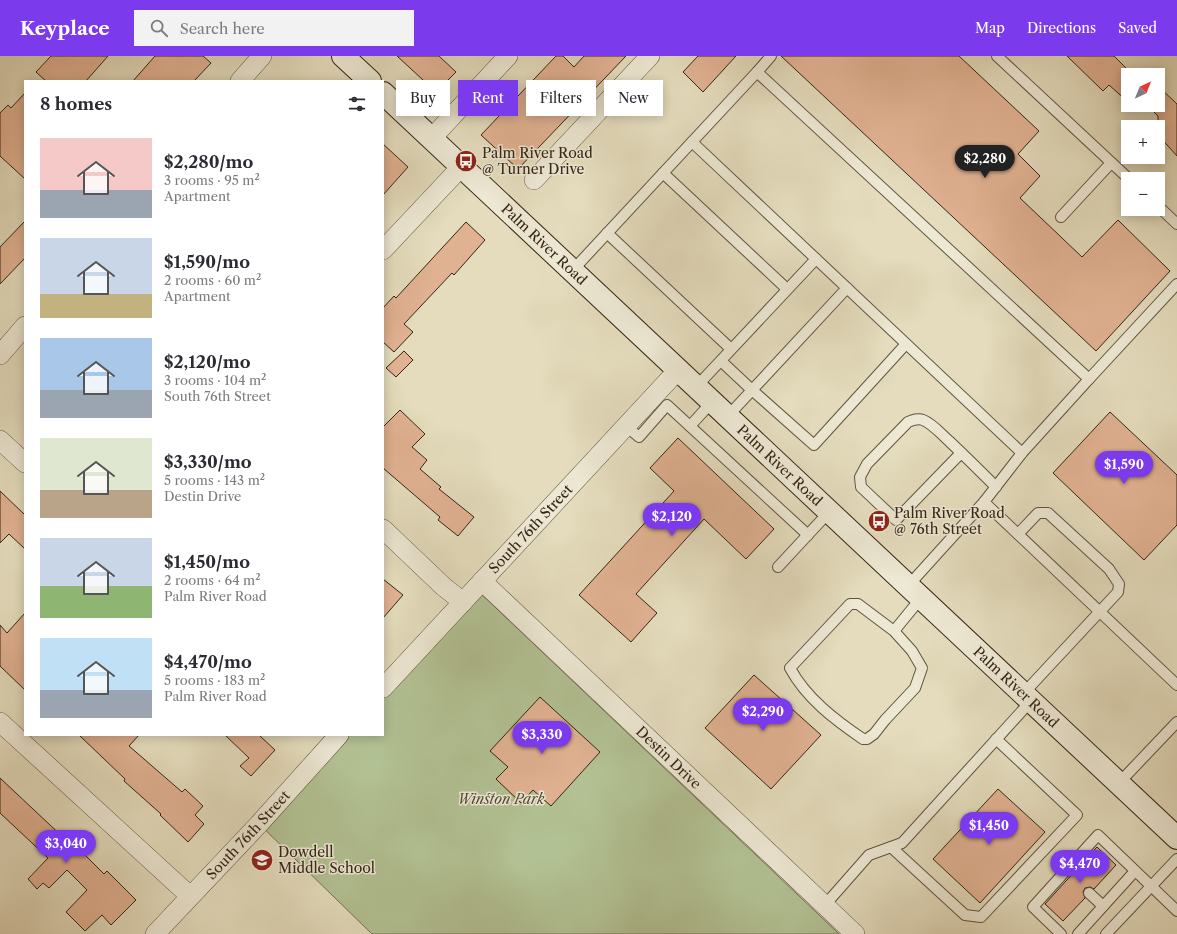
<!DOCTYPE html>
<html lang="en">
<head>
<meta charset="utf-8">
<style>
	:root { --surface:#fff; --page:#f2f2f3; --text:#2b2b33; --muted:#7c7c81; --accent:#7c3aed }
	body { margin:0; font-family:"Libre Caslon Text",serif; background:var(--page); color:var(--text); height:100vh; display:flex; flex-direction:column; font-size:15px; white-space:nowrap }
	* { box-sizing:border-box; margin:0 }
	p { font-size:13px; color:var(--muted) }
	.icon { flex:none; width:22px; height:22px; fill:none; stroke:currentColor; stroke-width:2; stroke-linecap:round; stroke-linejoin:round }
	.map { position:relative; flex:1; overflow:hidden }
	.panel { position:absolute; left:24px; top:24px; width:360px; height:656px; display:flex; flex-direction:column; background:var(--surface); border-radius:0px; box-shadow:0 2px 10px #0003 }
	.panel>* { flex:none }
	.banner { position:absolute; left:396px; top:24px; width:380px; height:36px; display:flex; gap:8px }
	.needle { width:26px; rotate:43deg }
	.tools { position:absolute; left:1121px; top:12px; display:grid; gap:8px }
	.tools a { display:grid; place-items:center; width:44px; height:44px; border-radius:0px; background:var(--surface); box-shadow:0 2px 10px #0003; font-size:20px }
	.price { position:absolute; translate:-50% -34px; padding:0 9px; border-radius:14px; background:var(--accent); color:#fff; font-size:13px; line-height:26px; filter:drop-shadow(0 1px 2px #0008) }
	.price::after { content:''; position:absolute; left:50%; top:24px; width:12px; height:9px; margin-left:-6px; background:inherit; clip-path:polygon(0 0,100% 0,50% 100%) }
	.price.on { background:#222; color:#fff }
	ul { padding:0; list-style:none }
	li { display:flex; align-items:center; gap:12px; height:100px; padding:0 16px }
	li span { display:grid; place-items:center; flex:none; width:112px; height:80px; border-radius:0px; color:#555 }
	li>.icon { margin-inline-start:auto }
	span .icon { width:48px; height:48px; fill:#fffc; stroke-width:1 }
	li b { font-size:17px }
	h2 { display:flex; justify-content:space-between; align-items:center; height:48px; padding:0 16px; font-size:17px }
	.pill { padding:0 14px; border-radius:0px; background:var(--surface); box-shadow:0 2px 10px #0003; font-size:14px; line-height:36px }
	.pill.on { background:var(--accent); color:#fff }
	header { display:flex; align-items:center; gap:24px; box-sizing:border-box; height:56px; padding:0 20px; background:var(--accent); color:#fff }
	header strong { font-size:19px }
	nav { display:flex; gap:22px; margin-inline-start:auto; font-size:14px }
	.search { width:280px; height:36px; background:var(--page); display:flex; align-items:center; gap:10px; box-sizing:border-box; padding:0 14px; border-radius:0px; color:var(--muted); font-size:15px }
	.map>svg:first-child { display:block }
</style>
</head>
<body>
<header>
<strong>Keyplace</strong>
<div class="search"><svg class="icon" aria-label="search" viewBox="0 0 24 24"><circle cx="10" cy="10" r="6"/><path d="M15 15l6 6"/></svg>Search here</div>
<nav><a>Map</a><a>Directions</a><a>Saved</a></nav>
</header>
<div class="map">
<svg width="1177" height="878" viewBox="0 0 1177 878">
	<rect width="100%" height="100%" fill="#e4dcbd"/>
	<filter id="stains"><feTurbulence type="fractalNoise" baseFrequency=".005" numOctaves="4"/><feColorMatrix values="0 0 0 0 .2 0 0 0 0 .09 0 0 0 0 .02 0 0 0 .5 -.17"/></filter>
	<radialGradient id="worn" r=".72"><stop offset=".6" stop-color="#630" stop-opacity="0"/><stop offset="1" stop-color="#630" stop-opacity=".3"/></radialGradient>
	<polygon fill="#b2c193" stroke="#737354" points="477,534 839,878 372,878 256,765 338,679 383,679 383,632"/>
	<g fill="#e1b292" stroke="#342515">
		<polygon points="51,0 108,0 86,25 46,25 36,16"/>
		<polygon points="155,0 203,0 211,7 194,25 133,25"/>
		<polygon points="397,0 439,0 456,16 436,36"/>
		<polygon points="556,0 563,0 574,11 584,0 626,0 518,113 481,79"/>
		<polygon points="698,0 736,0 703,36 683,16"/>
		<polygon points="781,0 959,0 1039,75 1018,98 1040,120 1020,142 1082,201 1118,164 1170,215 1096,295"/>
		<polygon points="1067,0 1114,0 1128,14 1128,46 1109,29 1103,35"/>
		<polygon points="1158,30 1177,48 1177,100 1158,79 1158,60 1147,49 1158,49"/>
		<polygon points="25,37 25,123 0,100 0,57 8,49 11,52"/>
		<polygon points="383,88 408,111 383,139"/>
		<polygon points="25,165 25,202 0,228 0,191"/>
		<polygon points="466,166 485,184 454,219 452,217 404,268 413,276 394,296 383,286 383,252 394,240 396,242"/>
		<polygon points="404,295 413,304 396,321 386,312"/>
		<polygon points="400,354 425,378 412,391 427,404 420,413 441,431 439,433 474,461 458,480 438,464 440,461 383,412 383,371"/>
		<polygon points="1110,356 1177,419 1177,469 1144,504 1053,417"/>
		<polygon points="678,382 774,473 746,503 704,463 636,538 657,557 631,586 579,539 674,435 650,412"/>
		<polygon points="0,435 25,459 25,493 9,478 0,487"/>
		<polygon points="383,523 403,539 383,562"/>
		<polygon points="25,557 25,634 0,610 0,569 7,577"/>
		<polygon points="754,619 821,679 771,733 705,672"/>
		<polygon points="540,641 600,696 551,750 533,734 521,747 496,723 508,711 490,695"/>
		<polygon points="79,679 139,679 129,690 182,736 185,733 203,750 195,759 204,768 188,786 160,759 161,758 124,725 125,723"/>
		<polygon points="225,679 259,679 275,694 251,720 240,710 249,702"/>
		<polygon points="0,722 66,784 68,782 104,818 107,815 136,844 111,869 102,859 85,875 66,856 87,834 67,814 49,832 43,827 37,833 28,823 48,802 0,757"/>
		<polygon points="998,733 1045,776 980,847 933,803"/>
		<polygon points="1097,791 1116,809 1094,833 1090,831 1085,832 1083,836 1085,842 1063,865 1045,848"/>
	</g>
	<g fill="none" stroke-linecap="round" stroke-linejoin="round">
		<g stroke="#60533f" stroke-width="12">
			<g id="lane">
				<polyline points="997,0 1129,123"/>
				<polyline points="757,16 771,0"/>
				<polyline points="692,86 1022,397"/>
				<polyline points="663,117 787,233"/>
				<polyline points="1158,150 1177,168"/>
				<polyline points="1061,161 1111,107"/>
				<polyline points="607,177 731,293"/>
				<polyline points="572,215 757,16 1089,323 1022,397 984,446 908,530"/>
				<polyline points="721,305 752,334 814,389 906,288"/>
				<polyline points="1089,323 1177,228"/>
				<polyline points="696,331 816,203"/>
				<polyline points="727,361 847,232"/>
				<polyline points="626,370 639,381 667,349 808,479"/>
				<polyline points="690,370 712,346"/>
				<path d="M961,397L896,464L861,431L860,421L867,408L908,366C913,364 918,362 923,364C933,368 941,378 949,385C965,400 980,415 996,431"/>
				<polyline points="984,446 1177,629"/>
				<polyline points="1018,478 1038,457 1048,457 1109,513 1119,528 1118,536 1023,638"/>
				<polyline points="778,511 829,456"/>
				<path d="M894,575L912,595L922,612L915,632L885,664L874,678L867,683H863C835,664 806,642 790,612L850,548H858L894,575L921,542"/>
				<polyline points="1118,728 1177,666"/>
				<polyline points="891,791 965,859 981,861 1077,759 996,683"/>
				<polyline points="1089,837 1103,850"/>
				<polyline points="825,849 869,799 902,787 1031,645"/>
				<polyline points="1061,878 1033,851 1098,779 1177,855"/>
				<polyline points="1078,878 1135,815"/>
				<polyline points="1106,878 1177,803"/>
			</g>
		</g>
		<g stroke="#60533f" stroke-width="20">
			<g id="street">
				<polyline points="240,25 262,0"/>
				<polyline points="432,82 508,0"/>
				<polyline points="534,124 650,0"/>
				<polyline points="383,194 461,111"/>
				<polyline points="0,299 25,270"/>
				<polyline points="0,384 25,407"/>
				<polyline points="383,473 444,531 463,546"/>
				<path id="s1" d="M482,525L855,878"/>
				<path id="s2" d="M383,632L678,314"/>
				<polyline points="0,666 190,840"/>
				<path id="s3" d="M155,878L259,768L339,679"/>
			</g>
		</g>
		<g stroke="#342515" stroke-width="24">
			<g id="secondary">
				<polyline points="343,0 370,25"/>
				<path id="s4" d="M383,37L1177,782"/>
			</g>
		</g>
		<use href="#lane" stroke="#ede8d4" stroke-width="10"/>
		<use href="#street" stroke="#ede8d4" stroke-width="19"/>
		<use href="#secondary" stroke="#ede8d4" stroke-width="22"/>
	</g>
	<defs>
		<g id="bus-disc" transform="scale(1.15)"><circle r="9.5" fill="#8f2418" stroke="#ede8d4"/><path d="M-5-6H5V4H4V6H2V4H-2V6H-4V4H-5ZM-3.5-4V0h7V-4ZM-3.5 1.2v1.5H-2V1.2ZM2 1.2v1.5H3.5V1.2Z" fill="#fff"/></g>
		<g id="school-disc" transform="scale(1.15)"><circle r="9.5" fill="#8f2418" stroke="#ede8d4"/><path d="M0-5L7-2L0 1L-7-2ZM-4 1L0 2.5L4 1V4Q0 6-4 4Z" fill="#fff"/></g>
	</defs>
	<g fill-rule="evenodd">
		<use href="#bus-disc" x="466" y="105"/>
		<use href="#bus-disc" x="879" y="465"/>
		<use href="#school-disc" x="262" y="804"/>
	</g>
	<g text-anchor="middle" stroke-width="3" stroke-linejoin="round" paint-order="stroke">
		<g font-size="14" fill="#342515" stroke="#ede8d4" text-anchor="start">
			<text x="482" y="102">Palm River Road<tspan x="482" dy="16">@ Turner Drive</tspan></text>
			<text x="894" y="462">Palm River Road<tspan x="894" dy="16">@ 76th Street</tspan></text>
			<text x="278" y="801">Dowdell<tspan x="278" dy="16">Middle School</tspan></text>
		</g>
		<g font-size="14" fill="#342515" stroke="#ede8d4">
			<text dy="5" stroke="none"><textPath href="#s4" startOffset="221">Palm River Road</textPath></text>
			<text dy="5" stroke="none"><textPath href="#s4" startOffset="544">Palm River Road</textPath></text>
			<text dy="5" stroke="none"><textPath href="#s2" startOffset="217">South 76th Street</textPath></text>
			<text dy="5" stroke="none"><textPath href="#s4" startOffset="868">Palm River Road</textPath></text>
			<text dy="5" stroke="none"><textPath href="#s1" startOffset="257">Destin Drive</textPath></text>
			<text dy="5" stroke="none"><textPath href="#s3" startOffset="136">South 76th Street</textPath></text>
		</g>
		<g font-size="14" font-style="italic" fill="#544c34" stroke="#ede8d4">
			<text x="501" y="748">Winston Park</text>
		</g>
	</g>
	<rect width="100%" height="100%" filter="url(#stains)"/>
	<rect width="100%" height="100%" fill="url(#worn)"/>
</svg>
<div class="tools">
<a><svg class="needle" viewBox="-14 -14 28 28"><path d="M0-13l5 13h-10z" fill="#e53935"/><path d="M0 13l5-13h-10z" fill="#7c7c81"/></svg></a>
<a>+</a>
<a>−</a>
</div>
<b class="price on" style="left:985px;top:123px">$2,280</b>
<b class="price" style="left:1124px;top:429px">$1,590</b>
<b class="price" style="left:672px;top:481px">$2,120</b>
<b class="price" style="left:763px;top:676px">$2,290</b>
<b class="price" style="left:542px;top:699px">$3,330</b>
<b class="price" style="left:989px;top:790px">$1,450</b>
<b class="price" style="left:66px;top:808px">$3,040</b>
<b class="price" style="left:1080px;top:828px">$4,470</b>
<div class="banner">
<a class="pill">Buy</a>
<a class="pill on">Rent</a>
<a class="pill">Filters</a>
<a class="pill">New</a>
</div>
<section class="panel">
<h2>8 homes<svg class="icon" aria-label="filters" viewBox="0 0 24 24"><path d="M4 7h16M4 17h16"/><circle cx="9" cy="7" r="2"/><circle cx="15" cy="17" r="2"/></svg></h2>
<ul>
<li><span style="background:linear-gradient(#f6c9c9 65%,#9aa5b1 0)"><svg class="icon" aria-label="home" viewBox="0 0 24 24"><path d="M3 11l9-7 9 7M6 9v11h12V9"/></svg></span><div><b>$2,280/mo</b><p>3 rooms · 95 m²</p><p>Apartment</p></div></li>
<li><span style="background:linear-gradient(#c9d6e8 70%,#c2b280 0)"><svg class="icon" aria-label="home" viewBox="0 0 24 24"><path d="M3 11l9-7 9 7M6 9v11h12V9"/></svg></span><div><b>$1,590/mo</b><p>2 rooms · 60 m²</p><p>Apartment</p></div></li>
<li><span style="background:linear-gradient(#a9c7e8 65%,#9aa5b1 0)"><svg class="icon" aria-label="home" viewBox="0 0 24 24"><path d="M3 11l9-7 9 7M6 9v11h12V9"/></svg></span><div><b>$2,120/mo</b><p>3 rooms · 104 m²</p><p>South 76th Street</p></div></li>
<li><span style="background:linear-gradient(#dfe7d0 65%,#b9a48a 0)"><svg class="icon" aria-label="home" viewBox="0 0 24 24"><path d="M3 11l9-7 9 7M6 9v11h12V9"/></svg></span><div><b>$3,330/mo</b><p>5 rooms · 143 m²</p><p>Destin Drive</p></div></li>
<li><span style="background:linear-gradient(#c9d6e8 60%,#8fb573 0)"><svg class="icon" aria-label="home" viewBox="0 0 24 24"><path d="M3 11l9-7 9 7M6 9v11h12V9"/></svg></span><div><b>$1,450/mo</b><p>2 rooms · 64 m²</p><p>Palm River Road</p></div></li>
<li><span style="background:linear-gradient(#bfe0f5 65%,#9aa5b1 0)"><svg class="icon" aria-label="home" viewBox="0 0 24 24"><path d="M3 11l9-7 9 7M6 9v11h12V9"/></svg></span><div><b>$4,470/mo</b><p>5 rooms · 183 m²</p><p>Palm River Road</p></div></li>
</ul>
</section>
</div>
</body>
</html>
